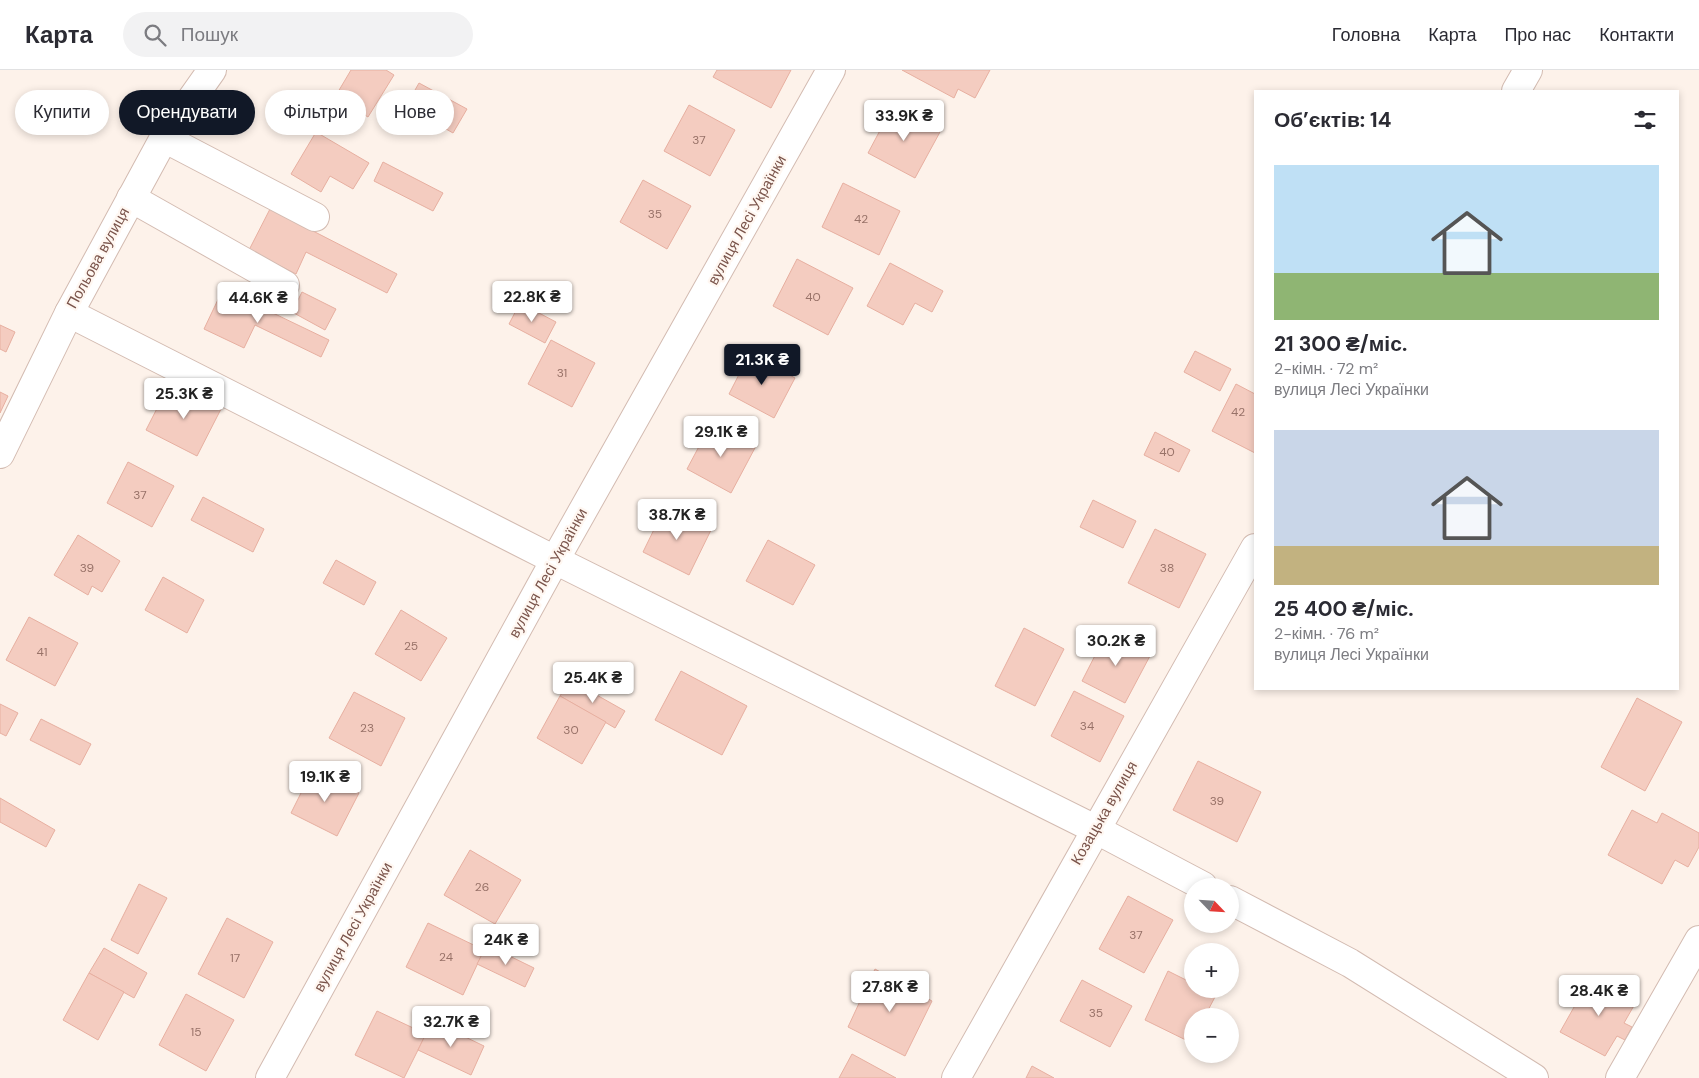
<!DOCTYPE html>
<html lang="uk">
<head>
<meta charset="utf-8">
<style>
	:root { --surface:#fff; --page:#f2f2f3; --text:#2b2b33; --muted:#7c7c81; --line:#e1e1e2; --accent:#111827 }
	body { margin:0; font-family:"DM Sans",sans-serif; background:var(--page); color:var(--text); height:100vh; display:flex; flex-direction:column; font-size:19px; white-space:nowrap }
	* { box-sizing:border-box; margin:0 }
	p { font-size:16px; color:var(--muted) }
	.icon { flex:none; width:28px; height:28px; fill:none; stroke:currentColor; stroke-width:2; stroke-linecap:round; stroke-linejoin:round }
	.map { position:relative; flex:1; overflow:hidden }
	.sheet { position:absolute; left:1254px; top:20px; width:425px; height:600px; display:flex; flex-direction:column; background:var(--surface); border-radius:0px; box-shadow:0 2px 8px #0003 }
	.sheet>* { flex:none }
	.guide { position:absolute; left:15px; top:20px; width:475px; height:45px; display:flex; gap:10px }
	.needle { width:32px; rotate:115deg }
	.fabs { position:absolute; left:1184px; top:808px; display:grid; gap:10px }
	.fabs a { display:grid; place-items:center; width:55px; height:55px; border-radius:50%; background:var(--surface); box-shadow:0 2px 8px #0003; font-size:25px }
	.price { position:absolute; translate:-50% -42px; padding:0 11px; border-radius:5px; background:#fff; color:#222; font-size:16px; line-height:32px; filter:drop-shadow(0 1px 2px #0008) }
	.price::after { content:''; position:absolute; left:50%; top:30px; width:15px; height:11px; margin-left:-8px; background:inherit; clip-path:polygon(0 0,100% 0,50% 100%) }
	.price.on { background:var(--accent); color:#fff }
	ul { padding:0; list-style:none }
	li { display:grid; align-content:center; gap:10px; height:265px; padding:0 20px }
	li span { display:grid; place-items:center; height:155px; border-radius:0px; color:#555 }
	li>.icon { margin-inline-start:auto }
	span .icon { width:90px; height:90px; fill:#fffc; stroke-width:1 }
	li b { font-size:21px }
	h2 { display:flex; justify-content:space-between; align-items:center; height:60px; padding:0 20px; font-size:21px }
	.chip { padding:0 18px; border-radius:22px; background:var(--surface); box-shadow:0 2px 8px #0003; font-size:18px; line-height:45px }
	.chip.on { background:var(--accent); color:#fff }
	header { display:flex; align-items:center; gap:30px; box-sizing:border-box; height:70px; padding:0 25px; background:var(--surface); border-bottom:1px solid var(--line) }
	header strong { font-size:24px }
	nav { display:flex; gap:28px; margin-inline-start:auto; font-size:18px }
	.search { width:350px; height:45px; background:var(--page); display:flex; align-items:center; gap:12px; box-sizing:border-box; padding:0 18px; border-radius:28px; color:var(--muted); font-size:19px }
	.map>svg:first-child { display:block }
</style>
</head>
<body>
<header>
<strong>Карта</strong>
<div class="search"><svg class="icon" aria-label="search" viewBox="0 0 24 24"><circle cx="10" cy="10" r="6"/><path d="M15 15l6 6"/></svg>Пошук</div>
<nav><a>Головна</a><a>Карта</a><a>Про нас</a><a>Контакти</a></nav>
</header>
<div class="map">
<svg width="1699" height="1008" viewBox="0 0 1699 1008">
	<rect width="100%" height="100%" fill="#fdf2ea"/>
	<g fill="#f4ccc0" stroke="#e7afa0">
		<polygon points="351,0 386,0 394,5 368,47 335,27"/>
		<polygon points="717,0 791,0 771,38 713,7"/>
		<polygon points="902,0 990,0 975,28 958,19 954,28"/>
		<polygon points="419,13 467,39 453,63 406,36"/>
		<polygon points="689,35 735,60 710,106 664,81"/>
		<polygon points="893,36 940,62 915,108 868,83"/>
		<polygon points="316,62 369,93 353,119 330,106 321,122 291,104"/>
		<polygon points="383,92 443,123 433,141 374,111"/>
		<polygon points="643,110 691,136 667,179 620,152"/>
		<polygon points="843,113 900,141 879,185 822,157"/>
		<polygon points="270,139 397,204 387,223 306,182 296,204 249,180"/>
		<polygon points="797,189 853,218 828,265 773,236"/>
		<polygon points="890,193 943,221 932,242 915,233 903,255 867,236"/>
		<polygon points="223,219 329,270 321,287 255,255 244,278 204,259"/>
		<polygon points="302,222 336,239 325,260 292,242"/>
		<polygon points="520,233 556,252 545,273 509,254"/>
		<polygon points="0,255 15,262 6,282 0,279"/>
		<polygon points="551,270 595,293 572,337 528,314"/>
		<polygon points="1195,281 1231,299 1220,321 1184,302"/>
		<polygon points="750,283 795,308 774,348 729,324"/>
		<polygon points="170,313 221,339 197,386 146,360"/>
		<polygon points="1236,314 1255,324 1255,383 1212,361"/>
		<polygon points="0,322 8,326 0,343"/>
		<polygon points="712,352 756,376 731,423 687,399"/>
		<polygon points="1155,362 1190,380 1179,402 1144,385"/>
		<polygon points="128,392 174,416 152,457 107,433"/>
		<polygon points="203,427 264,459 253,482 191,450"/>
		<polygon points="1093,430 1136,451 1123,478 1080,457"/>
		<polygon points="665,437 711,460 689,505 643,482"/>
		<polygon points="1155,459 1206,484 1179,538 1128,513"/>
		<polygon points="78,465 120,491 102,522 92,516 88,525 54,505"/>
		<polygon points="768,470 815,495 793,535 746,511"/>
		<polygon points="336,490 376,512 364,535 323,513"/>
		<polygon points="163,507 204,530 187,563 145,540"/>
		<polygon points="401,540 447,568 421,611 375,584"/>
		<polygon points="29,547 78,573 55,616 6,590"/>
		<polygon points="1024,558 1064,579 1035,636 995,616"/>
		<polygon points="1107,562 1151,584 1125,633 1082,611"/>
		<polygon points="681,601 747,636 722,685 655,650"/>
		<polygon points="570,610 625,641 615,658 560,626"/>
		<polygon points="1074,621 1124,646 1100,692 1051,666"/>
		<polygon points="354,622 405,648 381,696 329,668"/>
		<polygon points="560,626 606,652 582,694 537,668"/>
		<polygon points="1637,628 1682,652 1645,721 1601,697"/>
		<polygon points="0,634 18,643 6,666 0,663"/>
		<polygon points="41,649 91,674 80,695 30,670"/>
		<polygon points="1198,691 1261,722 1237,772 1173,740"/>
		<polygon points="313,699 359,723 337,766 291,743"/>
		<polygon points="0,728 55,760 46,777 0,752"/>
		<polygon points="1632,740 1657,753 1662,743 1699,763 1699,777 1688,797 1675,790 1662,814 1608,785"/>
		<polygon points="470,780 521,810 495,854 444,825"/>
		<polygon points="139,814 167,828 138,884 111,870"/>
		<polygon points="1128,826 1173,850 1144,903 1099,879"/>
		<polygon points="227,848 273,872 244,928 198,904"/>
		<polygon points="428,853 484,880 463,925 406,897"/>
		<polygon points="487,875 534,898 525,917 477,894"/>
		<polygon points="104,878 147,903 134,928 89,903"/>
		<polygon points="875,899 932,931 905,986 848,957"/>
		<polygon points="1168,901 1192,913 1192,919 1204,919 1216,925 1205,946 1192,946 1192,973 1145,950"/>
		<polygon points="89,903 124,922 98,970 63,950"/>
		<polygon points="1591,907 1636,932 1624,953 1632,957 1625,970 1617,966 1605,986 1560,962"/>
		<polygon points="1082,910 1132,936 1110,977 1060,951"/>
		<polygon points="186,924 234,950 206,1001 159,975"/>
		<polygon points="377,941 426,964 404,1008 355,985"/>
		<polygon points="432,951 484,976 471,1005 418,980"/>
		<polygon points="852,984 896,1008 839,1008"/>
		<polygon points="1032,996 1054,1008 1026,1008"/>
	</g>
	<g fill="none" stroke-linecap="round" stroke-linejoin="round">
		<g stroke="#d3bbb1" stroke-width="30">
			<g id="minor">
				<polyline points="1516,21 1528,0"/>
				<polyline points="164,68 315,147"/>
				<polyline points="131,128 285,215"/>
				<polyline points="69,243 555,490 1095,759 1203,816"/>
				<polyline points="0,384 69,243 164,68 212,0"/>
				<polyline points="1230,830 1350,893 1534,1008"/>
				<polyline points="270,1008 555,490 831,0"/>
				<polyline points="956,1008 1255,478"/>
				<polyline points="1620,1008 1699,870"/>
			</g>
		</g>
		<use href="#minor" stroke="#fff" stroke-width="28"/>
	</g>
	<g text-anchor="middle" stroke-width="4.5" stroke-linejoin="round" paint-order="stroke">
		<g font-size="12" fill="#987268">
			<text x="699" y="74">37</text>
			<text x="655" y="148">35</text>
			<text x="861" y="153">42</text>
			<text x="813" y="231">40</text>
			<text x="562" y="307">31</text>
			<text x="1238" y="346">42</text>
			<text x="1167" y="386">40</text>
			<text x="140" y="429">37</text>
			<text x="87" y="502">39</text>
			<text x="1167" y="502">38</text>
			<text x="411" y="580">25</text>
			<text x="42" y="586">41</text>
			<text x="1087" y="660">34</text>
			<text x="367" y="662">23</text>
			<text x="571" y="664">30</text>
			<text x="1217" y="735">39</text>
			<text x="482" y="821">26</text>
			<text x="1136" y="869">37</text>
			<text x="446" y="891">24</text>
			<text x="235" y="892">17</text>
			<text x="1096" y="947">35</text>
			<text x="196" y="966">15</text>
		</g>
		<g font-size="15" fill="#7a544b" stroke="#fff7f1">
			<text transform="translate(747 150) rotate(-61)" y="5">вулиця Лесі Українки</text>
			<text transform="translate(98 188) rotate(-61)" y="5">Польова вулиця</text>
			<text transform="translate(548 503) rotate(-61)" y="5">вулиця Лесі Українки</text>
			<text transform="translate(1104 743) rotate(-60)" y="5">Козацька вулиця</text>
			<text transform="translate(353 857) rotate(-61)" y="5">вулиця Лесі Українки</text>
		</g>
	</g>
</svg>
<div class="fabs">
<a><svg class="needle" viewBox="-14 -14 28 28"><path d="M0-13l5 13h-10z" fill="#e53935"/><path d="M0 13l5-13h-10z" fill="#7c7c81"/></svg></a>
<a>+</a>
<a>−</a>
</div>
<b class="price" style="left:904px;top:72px">33.9K ₴</b>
<b class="price" style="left:532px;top:253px">22.8K ₴</b>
<b class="price" style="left:258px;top:254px">44.6K ₴</b>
<b class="price on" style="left:762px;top:316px">21.3K ₴</b>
<b class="price" style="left:184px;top:350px">25.3K ₴</b>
<b class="price" style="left:721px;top:388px">29.1K ₴</b>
<b class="price" style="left:677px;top:471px">38.7K ₴</b>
<b class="price" style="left:1116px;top:597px">30.2K ₴</b>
<b class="price" style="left:593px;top:634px">25.4K ₴</b>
<b class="price" style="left:325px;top:733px">19.1K ₴</b>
<b class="price" style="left:506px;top:896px">24K ₴</b>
<b class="price" style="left:890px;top:943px">27.8K ₴</b>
<b class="price" style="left:1599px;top:947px">28.4K ₴</b>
<b class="price" style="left:451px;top:978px">32.7K ₴</b>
<div class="guide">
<a class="chip">Купити</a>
<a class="chip on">Орендувати</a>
<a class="chip">Фільтри</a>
<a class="chip">Нове</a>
</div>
<section class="sheet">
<h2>Об’єктів: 14<svg class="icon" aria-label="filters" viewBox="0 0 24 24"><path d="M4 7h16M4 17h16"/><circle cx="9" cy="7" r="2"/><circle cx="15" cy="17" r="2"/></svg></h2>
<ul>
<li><span style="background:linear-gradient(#bfe0f5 70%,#8fb573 0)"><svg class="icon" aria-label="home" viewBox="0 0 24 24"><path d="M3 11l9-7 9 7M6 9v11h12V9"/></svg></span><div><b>21 300 ₴/міс.</b><p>2-кімн. · 72 m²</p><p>вулиця Лесі Українки</p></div></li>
<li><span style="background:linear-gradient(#c9d6e8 75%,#c2b280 0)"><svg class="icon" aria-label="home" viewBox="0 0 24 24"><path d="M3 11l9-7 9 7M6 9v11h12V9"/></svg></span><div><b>25 400 ₴/міс.</b><p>2-кімн. · 76 m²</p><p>вулиця Лесі Українки</p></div></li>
</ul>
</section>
</div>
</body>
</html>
